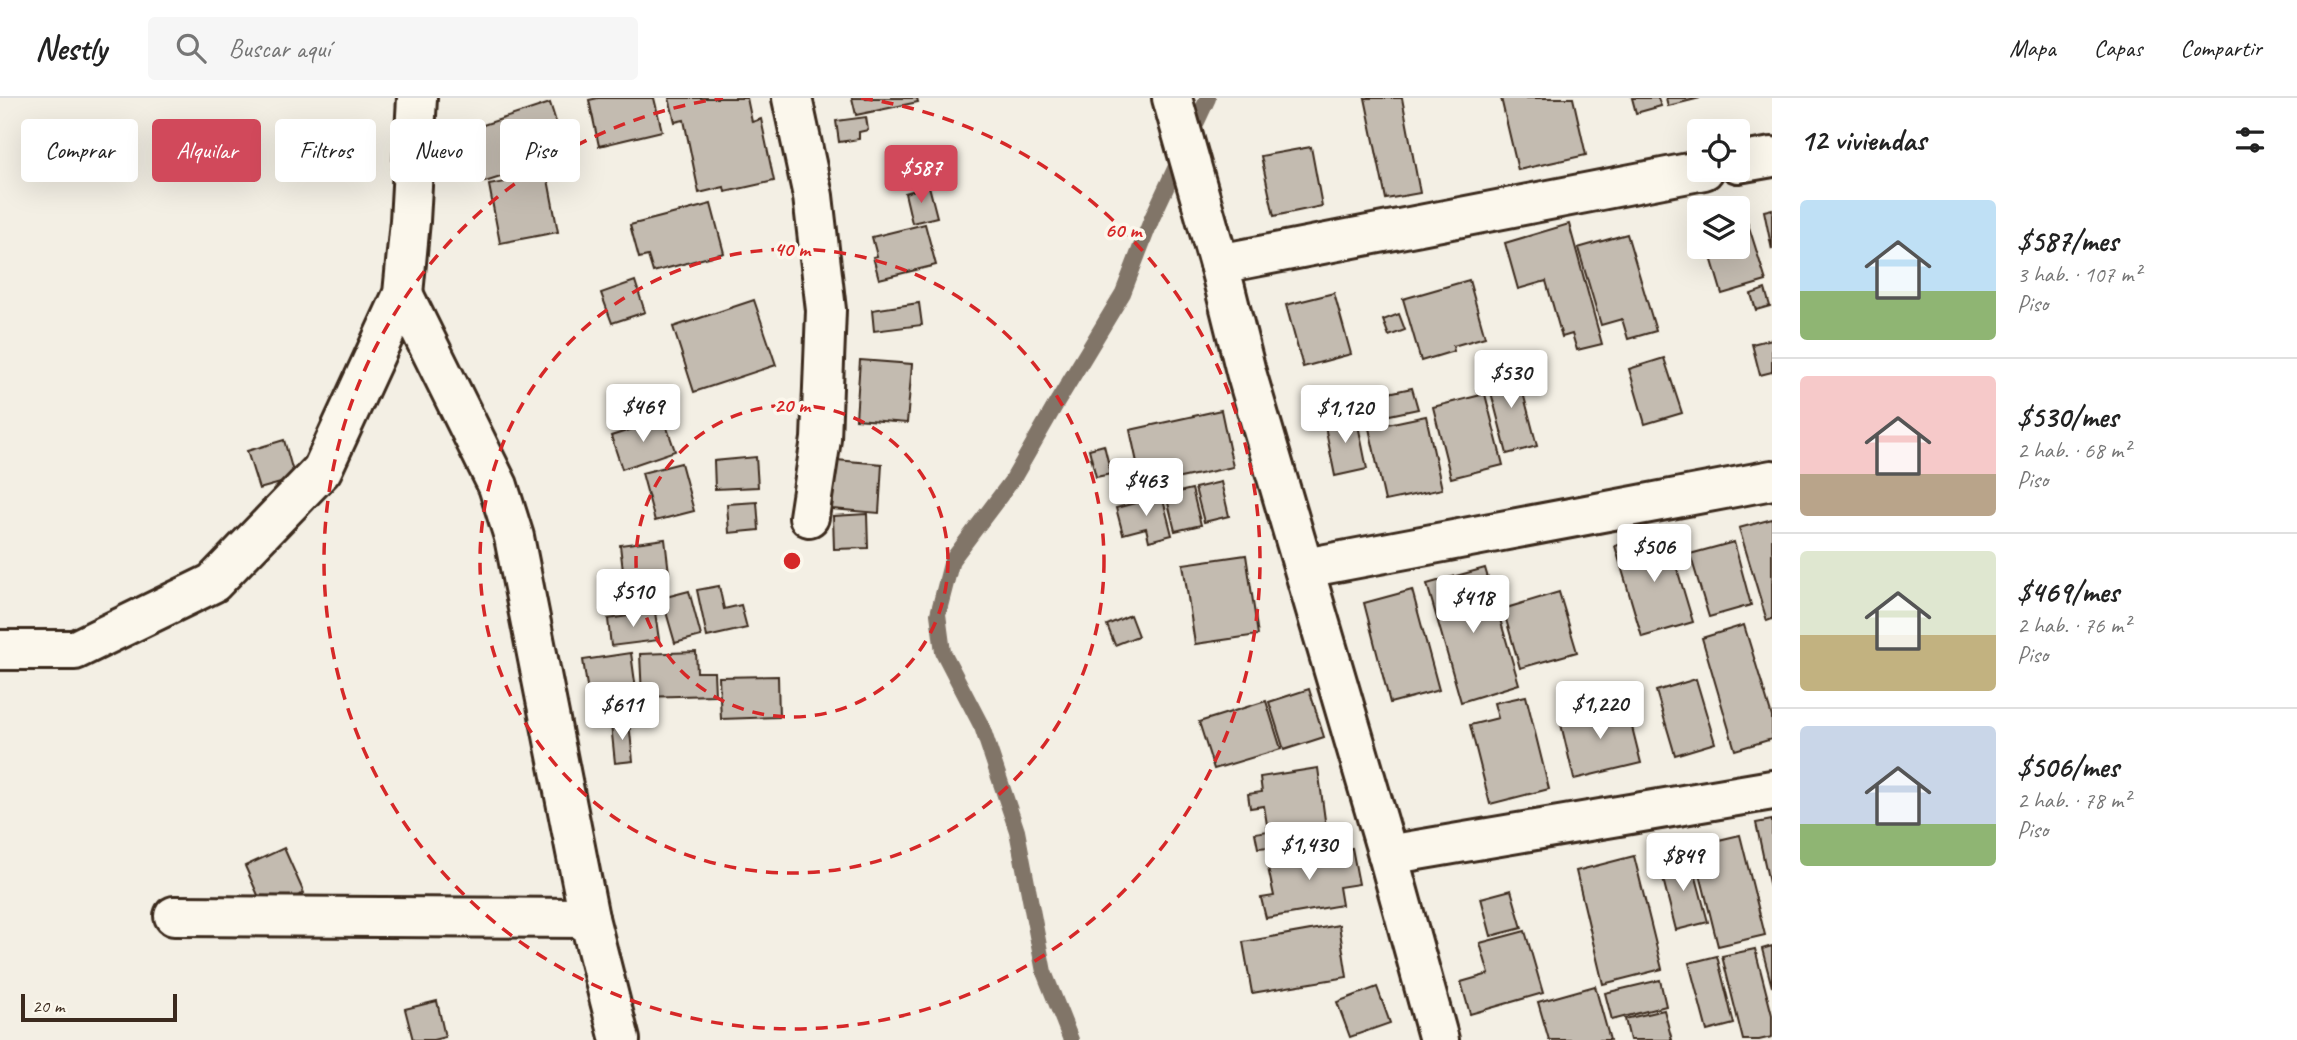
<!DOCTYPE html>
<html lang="es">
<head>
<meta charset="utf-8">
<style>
	:root { --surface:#fff; --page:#f6f6f6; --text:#222; --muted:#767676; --line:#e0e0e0; --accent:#d1495b }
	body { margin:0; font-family:Caveat,sans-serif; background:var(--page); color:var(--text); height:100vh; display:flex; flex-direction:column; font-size:26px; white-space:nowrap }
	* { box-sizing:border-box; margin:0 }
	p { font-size:23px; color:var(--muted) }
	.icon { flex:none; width:38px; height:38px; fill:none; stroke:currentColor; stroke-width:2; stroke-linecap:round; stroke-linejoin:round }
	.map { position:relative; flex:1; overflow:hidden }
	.sheet { display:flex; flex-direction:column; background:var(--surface); width:525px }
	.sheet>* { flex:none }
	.hud { position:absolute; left:21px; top:21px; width:665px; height:63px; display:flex; gap:14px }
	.tools { position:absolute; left:1687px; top:21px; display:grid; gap:14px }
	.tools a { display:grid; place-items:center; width:63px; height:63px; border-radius:7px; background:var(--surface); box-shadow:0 7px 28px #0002; font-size:35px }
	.scale { position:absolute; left:21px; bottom:18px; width:156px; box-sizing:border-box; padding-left:7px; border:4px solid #3b2a1e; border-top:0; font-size:19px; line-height:24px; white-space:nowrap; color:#3b2a1e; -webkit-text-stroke:5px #fbf7ec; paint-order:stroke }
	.price { position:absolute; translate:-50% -60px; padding:0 16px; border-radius:7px; background:#fff; color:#222; font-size:23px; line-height:46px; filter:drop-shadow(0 2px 4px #0008) }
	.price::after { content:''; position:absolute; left:50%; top:42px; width:21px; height:16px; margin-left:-10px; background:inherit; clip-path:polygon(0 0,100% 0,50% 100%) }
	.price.on { background:var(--accent); color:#fff }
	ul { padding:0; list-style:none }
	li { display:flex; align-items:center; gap:21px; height:175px; padding:0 28px }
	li+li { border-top:2px solid var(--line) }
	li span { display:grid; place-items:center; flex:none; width:196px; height:140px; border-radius:7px; color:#555 }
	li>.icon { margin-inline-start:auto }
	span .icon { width:84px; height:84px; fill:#fffc; stroke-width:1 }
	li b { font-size:30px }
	h2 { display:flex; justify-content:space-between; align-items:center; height:84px; padding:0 28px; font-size:30px }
	.tag { padding:0 24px; border-radius:7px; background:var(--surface); box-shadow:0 7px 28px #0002; font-size:24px; line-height:63px }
	.tag.on { background:var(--accent); color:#fff }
	header { display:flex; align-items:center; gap:42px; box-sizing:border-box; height:98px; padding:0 35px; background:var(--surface); border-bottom:2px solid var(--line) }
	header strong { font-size:33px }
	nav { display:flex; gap:38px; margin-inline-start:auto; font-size:24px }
	.search { width:490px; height:63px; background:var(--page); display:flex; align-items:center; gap:18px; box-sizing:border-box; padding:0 24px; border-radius:7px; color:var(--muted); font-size:26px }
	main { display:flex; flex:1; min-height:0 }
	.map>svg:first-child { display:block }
</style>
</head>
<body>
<header>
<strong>Nestly</strong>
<div class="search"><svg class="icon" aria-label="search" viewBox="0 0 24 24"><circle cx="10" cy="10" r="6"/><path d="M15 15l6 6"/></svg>Buscar aquí</div>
<nav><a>Mapa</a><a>Capas</a><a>Compartir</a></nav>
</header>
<main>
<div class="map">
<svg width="1772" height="942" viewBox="0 0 1772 942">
	<rect width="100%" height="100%" fill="#f3efe4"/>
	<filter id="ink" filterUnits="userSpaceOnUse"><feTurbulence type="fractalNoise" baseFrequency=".0143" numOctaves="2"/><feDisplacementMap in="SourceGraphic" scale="14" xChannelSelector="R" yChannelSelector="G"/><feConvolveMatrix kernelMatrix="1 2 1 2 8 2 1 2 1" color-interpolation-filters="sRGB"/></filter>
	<g filter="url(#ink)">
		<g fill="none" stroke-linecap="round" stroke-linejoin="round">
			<polyline stroke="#817468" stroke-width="16" points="1071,942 1044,874 1017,733 982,629 943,554 938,516 952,462 1013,381 1056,306 1123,195 1152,120 1208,0"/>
		</g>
		<g fill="#c3bbb0" stroke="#3b2a1e" stroke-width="2">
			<polygon points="598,0 654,0 662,33 599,48 589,2"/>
			<polygon points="669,0 747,0 752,24 761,21 774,83 725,94 724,89 699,95 684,22 675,24"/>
			<polygon points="852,0 917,0 918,4 856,17"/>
			<polygon points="1365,0 1402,0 1420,95 1386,101"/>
			<polygon points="1501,0 1573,0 1586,57 1518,72"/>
			<polygon points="1632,0 1658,0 1661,8 1636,15"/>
			<polygon points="1666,0 1700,0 1668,8"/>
			<polygon points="550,5 567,58 485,84 468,32"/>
			<polygon points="866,19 868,32 859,34 859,41 839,44 836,23"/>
			<polygon points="1311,49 1322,108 1274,118 1261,58"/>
			<polygon points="547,76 558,134 500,145 489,87"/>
			<polygon points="929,88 937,119 912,125 905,95"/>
			<polygon points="711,106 724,155 653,174 648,158 639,160 630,127"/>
			<polygon points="1742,107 1766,183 1722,196 1708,149 1738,149 1738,110 1731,110"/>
			<polygon points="1772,111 1772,152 1764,113"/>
			<polygon points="925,126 936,167 879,181 873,159 877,158 872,139"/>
			<polygon points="1569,126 1602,246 1577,252 1572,236 1562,239 1546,183 1518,191 1505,145"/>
			<polygon points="1627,136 1656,233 1628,241 1622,221 1601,227 1578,150"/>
			<polygon points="1469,182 1485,239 1453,248 1454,253 1421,263 1403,201"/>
			<polygon points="635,183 645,214 612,225 601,195"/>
			<polygon points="1765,191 1770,208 1756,212 1751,196"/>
			<polygon points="1334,195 1351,256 1303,269 1286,207"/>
			<polygon points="754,202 776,267 694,294 673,229"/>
			<polygon points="919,205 922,227 874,233 872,212"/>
			<polygon points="1399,216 1405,232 1389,238 1383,222"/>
			<polygon points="1772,241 1772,274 1760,277 1752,246"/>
			<polygon points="1664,260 1682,315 1645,326 1629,271"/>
			<polygon points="860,262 912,266 907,325 856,321"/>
			<polygon points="1516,268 1537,348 1507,356 1486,275"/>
			<polygon points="1412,290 1418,311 1366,322 1360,301"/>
			<polygon points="1485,296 1503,367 1451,380 1433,309"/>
			<polygon points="1221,312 1233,369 1142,388 1130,332"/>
			<polygon points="1356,317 1367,371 1335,378 1324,323"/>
			<polygon points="1426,318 1442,391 1385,403 1369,330"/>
			<polygon points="664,321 675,353 622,371 611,338"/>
			<polygon points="284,342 295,381 259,391 247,353"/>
			<polygon points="1104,347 1111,376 1096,379 1089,351"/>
			<polygon points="756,359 758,389 715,391 714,363"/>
			<polygon points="836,362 882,366 879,415 832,411"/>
			<polygon points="681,365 694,413 655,423 642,375"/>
			<polygon points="1221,384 1229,418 1204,424 1195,390"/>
			<polygon points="1192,391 1201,427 1175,433 1166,397"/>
			<polygon points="1162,398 1172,437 1149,443 1146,430 1123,436 1116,410"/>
			<polygon points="757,404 759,432 729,435 727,406"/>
			<polygon points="867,416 868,450 834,451 833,418"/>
			<polygon points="1772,421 1772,521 1767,523 1739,430"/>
			<polygon points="1666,434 1693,524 1642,539 1615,448"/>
			<polygon points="665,441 669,475 624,481 620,447"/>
			<polygon points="1734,444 1751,507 1709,519 1690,456"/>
			<polygon points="1246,457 1258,537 1195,546 1183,466"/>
			<polygon points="1485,470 1519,586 1461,604 1427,486"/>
			<polygon points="719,488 724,511 741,507 747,530 707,539 697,492"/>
			<polygon points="1412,492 1439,592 1390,605 1364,505"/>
			<polygon points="689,493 701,538 675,545 662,500"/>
			<polygon points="1559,494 1577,554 1520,570 1503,511"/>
			<polygon points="655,514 659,542 611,548 608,521"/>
			<polygon points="1130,517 1138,538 1115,547 1107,527"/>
			<polygon points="1744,527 1772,619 1772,641 1735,652 1702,540"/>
			<polygon points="696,554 697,574 714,574 715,597 642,599 640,556"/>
			<polygon points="631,555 639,614 592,621 583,562"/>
			<polygon points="778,578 779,619 721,621 719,579"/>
			<polygon points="1696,581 1715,645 1675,657 1656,593"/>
			<polygon points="1309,591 1324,639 1284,652 1269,604"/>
			<polygon points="1526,598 1549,691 1490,706 1470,627 1498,620 1494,605"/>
			<polygon points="1266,603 1281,651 1214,671 1199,624"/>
			<polygon points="1626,605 1641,665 1574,681 1560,622"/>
			<polygon points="629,624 633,663 615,665 611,626"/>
			<polygon points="1318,670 1329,752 1272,762 1270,749 1258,750 1255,735 1268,733 1264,708 1250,710 1248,696 1262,694 1260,679"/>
			<polygon points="1772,722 1772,799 1756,725"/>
			<polygon points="1740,737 1765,837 1718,848 1693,748"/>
			<polygon points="284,750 304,795 265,813 245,768"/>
			<polygon points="1352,750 1359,786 1339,789 1342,807 1266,820 1261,800 1274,798 1267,765"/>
			<polygon points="1690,757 1708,824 1676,832 1659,765"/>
			<polygon points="1634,758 1662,871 1603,886 1576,773"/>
			<polygon points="1511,792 1522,830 1491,838 1481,800"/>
			<polygon points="1339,827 1347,879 1252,895 1243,844"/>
			<polygon points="1525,833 1543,895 1470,916 1461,884 1489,876 1480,845"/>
			<polygon points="1772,848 1772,889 1762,851"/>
			<polygon points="1755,851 1772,917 1772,939 1759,942 1743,942 1722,858"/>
			<polygon points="1717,858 1734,926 1707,933 1689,865"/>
			<polygon points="1660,882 1666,908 1612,922 1605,895"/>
			<polygon points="1595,888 1610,942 1549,942 1538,904"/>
			<polygon points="1377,889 1390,925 1350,939 1337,904"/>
			<polygon points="437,903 445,939 433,942 413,942 405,911"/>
			<polygon points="1664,912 1672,942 1630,942 1625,921"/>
		</g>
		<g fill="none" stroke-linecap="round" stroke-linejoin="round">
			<g stroke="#3b2a1e" stroke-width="44">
				<g id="street">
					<polyline points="792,0 813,98 826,212 821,341 809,419"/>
					<polyline points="1172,0 1219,166 1246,274 1388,757 1439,942"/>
					<polyline points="1738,65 1772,59"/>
					<polyline points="1219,166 1704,72"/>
					<polyline points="403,196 498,388 514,439 589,820 620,942"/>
					<polyline points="1305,470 1772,382"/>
					<polyline points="0,552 75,552 213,485 322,372 403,196 410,123 417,0"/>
					<polyline points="1388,757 1772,692"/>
					<polyline points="174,818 589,820"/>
				</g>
			</g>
			<use href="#street" stroke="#fbf7ec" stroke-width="38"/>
		</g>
	</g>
	<g fill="none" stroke="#d62828" stroke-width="3.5" stroke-dasharray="12 9">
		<circle cx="792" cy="463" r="156"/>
		<circle cx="792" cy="463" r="312"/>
		<path d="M861 0A468 468 0 1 1 723 0"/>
	</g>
	<circle cx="792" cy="463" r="10" fill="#d62828" stroke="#fbf7ec" stroke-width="3.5"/>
	<g font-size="21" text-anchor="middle" font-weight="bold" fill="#d62828" stroke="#fbf7ec" stroke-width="7" stroke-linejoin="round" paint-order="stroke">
		<text x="1123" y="139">60 m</text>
		<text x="792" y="158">40 m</text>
		<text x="792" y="314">20 m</text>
	</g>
</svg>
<div class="tools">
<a><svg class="icon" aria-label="locate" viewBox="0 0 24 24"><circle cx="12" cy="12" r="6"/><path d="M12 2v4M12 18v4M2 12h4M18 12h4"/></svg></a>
<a><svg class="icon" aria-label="layers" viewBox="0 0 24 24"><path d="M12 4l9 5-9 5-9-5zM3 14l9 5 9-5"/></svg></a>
</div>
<div class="scale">20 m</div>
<b class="price on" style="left:921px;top:107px">$587</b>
<b class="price" style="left:1511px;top:312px">$530</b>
<b class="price" style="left:643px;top:346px">$469</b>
<b class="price" style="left:1345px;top:347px">$1,120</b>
<b class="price" style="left:1146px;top:420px">$463</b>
<b class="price" style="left:1654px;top:486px">$506</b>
<b class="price" style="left:633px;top:531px">$510</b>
<b class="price" style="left:1473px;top:537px">$418</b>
<b class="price" style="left:1600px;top:643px">$1,220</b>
<b class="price" style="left:622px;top:644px">$611</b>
<b class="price" style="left:1309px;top:784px">$1,430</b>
<b class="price" style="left:1683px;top:795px">$849</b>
<div class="hud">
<a class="tag">Comprar</a>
<a class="tag on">Alquilar</a>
<a class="tag">Filtros</a>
<a class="tag">Nuevo</a>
<a class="tag">Piso</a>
</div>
</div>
<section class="sheet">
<h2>12 viviendas<svg class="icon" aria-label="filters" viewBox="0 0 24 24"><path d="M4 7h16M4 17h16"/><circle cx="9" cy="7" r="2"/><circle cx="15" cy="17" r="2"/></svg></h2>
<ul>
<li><span style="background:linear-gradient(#bfe0f5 65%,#8fb573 0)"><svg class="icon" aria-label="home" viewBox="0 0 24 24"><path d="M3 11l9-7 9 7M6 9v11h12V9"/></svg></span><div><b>$587/mes</b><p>3 hab. · 107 m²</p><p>Piso</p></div></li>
<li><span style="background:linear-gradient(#f6c9c9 70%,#b9a48a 0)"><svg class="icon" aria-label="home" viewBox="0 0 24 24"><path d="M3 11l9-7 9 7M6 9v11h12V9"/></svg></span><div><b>$530/mes</b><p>2 hab. · 68 m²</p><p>Piso</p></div></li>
<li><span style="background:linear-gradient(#dfe7d0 60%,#c2b280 0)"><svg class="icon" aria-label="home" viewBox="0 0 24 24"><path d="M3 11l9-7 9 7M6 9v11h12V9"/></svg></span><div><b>$469/mes</b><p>2 hab. · 76 m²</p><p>Piso</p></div></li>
<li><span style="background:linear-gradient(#c9d6e8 70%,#8fb573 0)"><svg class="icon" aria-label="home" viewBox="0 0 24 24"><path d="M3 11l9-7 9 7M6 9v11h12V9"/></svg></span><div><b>$506/mes</b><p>2 hab. · 78 m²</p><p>Piso</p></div></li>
</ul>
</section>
</main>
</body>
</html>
